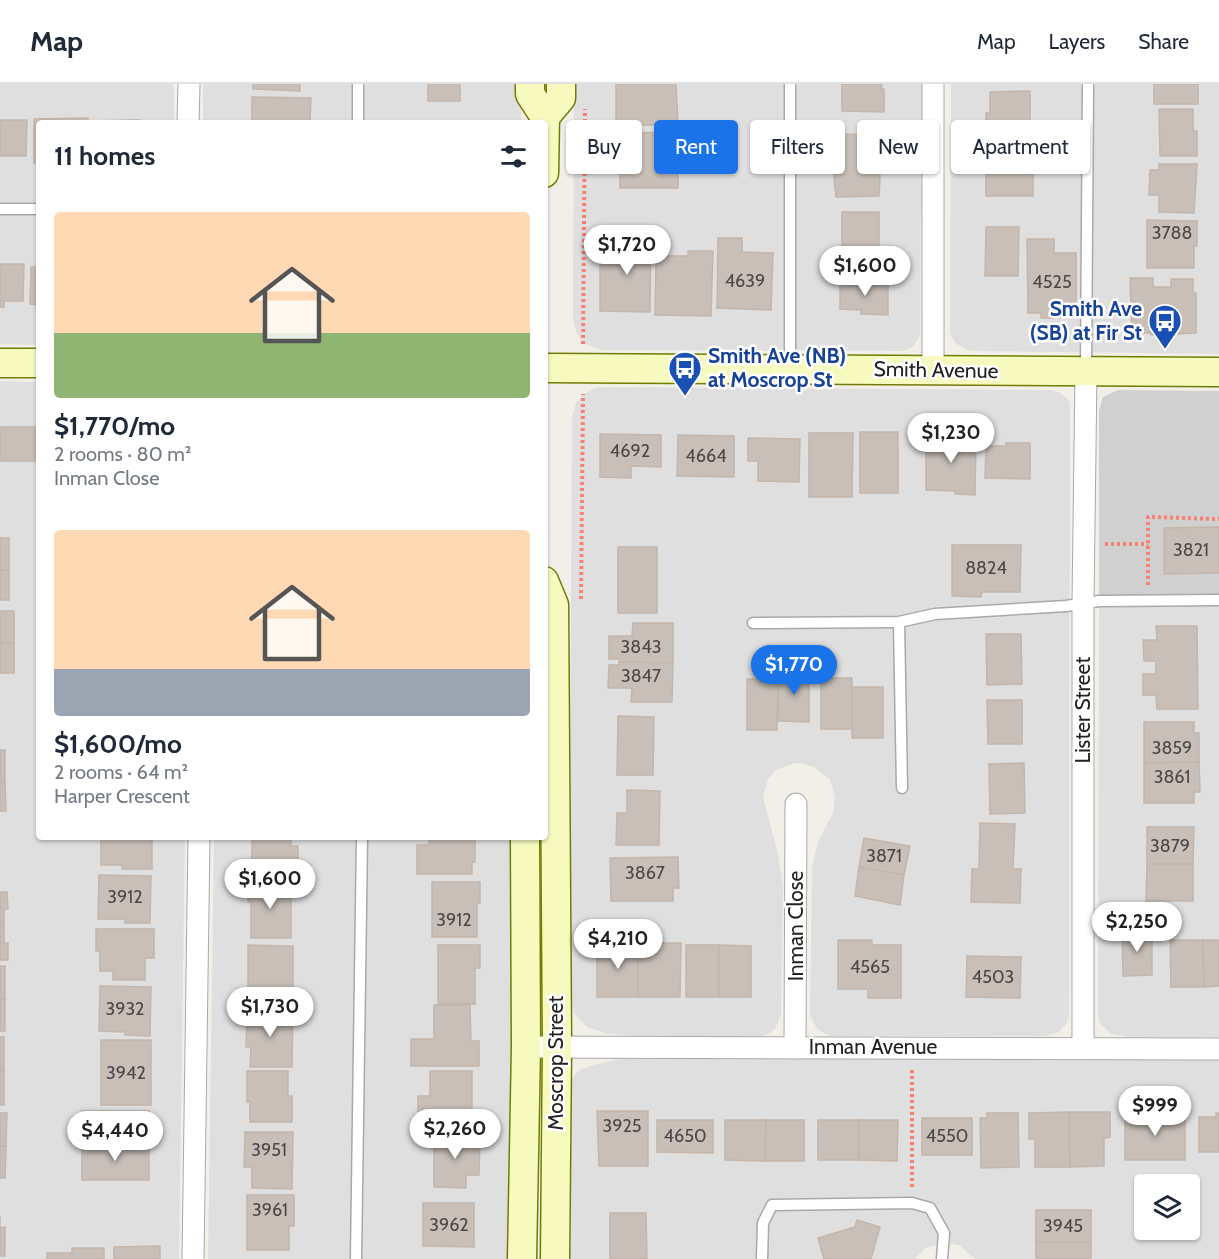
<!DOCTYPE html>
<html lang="en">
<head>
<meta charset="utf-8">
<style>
	:root { --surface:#fff; --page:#f6f6f7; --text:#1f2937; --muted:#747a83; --line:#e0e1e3; --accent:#1a73e8 }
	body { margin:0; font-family:Cabin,sans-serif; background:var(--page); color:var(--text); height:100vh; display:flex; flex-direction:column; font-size:22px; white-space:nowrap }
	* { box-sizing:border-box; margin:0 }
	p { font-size:20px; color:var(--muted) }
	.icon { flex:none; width:33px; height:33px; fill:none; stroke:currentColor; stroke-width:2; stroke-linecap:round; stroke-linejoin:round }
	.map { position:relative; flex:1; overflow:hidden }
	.sheet { position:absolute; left:36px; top:36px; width:512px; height:720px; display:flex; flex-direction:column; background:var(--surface); border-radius:6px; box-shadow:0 2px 4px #0004 }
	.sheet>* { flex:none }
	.top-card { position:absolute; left:566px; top:36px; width:562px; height:54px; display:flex; gap:12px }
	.buttons { position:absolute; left:1134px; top:1090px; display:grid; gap:12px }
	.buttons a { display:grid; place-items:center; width:66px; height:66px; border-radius:6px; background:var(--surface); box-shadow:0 2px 4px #0004; font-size:30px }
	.price { position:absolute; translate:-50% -51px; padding:0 14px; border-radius:21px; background:#fff; color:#222; font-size:20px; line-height:39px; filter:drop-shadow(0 2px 3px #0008) }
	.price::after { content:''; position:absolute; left:50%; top:36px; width:18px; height:14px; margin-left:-9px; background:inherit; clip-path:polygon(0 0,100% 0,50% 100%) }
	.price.on { background:var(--accent); color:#fff }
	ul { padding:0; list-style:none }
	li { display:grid; align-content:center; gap:12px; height:318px; padding:0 18px }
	li span { display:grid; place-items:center; height:186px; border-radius:6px; color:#555 }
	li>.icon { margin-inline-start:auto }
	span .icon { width:108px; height:108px; fill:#fffc; stroke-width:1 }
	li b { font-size:26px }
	h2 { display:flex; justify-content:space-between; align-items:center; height:72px; padding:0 18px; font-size:26px }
	.chip { padding:0 21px; border-radius:6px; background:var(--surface); box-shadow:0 2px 4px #0004; font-size:21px; line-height:54px }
	.chip.on { background:var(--accent); color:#fff }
	header { display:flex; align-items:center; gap:36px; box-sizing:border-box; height:84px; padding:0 30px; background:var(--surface); border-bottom:2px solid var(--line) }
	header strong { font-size:28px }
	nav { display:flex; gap:33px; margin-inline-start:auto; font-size:21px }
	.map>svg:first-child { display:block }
</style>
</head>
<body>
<header>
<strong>Map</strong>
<nav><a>Map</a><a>Layers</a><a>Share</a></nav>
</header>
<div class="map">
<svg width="1219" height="1175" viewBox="0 0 1219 1175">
	<rect width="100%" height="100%" fill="#f2efe9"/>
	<g fill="#e0dfdf" fill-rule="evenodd">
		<polygon points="0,0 173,0 174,7 174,39 39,39 39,261 0,260"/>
		<rect x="203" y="0" width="318" height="39"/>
		<polygon points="574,0 922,0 920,245 920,251 913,263 903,267 601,266 583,259 576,248 573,235"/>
		<polygon points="951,0 1219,0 1219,270 969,267 955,259 950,249"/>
		<polygon points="0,297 39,298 39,753 185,753 179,1175 0,1175"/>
		<polygon points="603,303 1050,306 1061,309 1069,317 1070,324 1069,932 1066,940 1059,948 1045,952 834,952 827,951 817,945 810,931 812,784 818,757 833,729 835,713 830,696 814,683 805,680 795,679 776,686 768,695 763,713 778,770 783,803 781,931 775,945 766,951 757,952 656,953 609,950 587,943 574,929 569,909 572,335 576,319 583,311 592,305"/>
		<polygon points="1219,516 1219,953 1127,953 1112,950 1100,940 1098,931 1099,517"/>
		<polygon points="214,753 513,753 511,1175 208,1175"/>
		<path d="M1219,974V1175H975L959,1161L943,1159L925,1164L915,1175H568L565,1004L578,987L593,981L620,975ZM1144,1101H1190V1146H1144Z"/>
	</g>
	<polygon fill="#d0d0d0" points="1118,306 1219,307 1219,516 1099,517 1099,326 1103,313"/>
	<g fill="#c7bfb8" stroke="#c4b6ab" stroke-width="1.5">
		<polygon points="253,0 300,0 300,7 253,5"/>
		<rect x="428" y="0" width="32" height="17"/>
		<polygon points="616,0 676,0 678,41 616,41"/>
		<polygon points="842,0 882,0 881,5 884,5 884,28 842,27"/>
		<rect x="1154" y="0" width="44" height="20"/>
		<polygon points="1030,7 1030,54 986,54 986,29 990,29 990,8"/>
		<polygon points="252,13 311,14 310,37 252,39"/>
		<polygon points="1159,25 1193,25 1193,47 1197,47 1197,72 1160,72"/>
		<polygon points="88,34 88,39 39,39 39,79 34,79 34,35"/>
		<polygon points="0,36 27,36 26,72 0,72"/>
		<polygon points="139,36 139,39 92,39 92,37"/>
		<polygon points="689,48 689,72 678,72 678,104 620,104 620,49"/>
		<polygon points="842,50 876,51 880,93 879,112 836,113 834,94"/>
		<polygon points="992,65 1033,65 1033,112 986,112 986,87 992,87"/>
		<polygon points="1159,80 1197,80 1194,129 1159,128 1159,111 1149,111 1150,86 1159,86"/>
		<polygon points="842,128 879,128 879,166 883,166 883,187 842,186"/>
		<polygon points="1147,136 1197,137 1197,162 1194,162 1194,184 1147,184"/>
		<polygon points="986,143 1019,143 1018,192 985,192"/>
		<polygon points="629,148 651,149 650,228 600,227 600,165 629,166"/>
		<polygon points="718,154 742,154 742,168 773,169 771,226 717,224"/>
		<polygon points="1027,155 1054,155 1054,169 1076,169 1076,228 1060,228 1060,234 1041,234 1041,229 1028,229"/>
		<polygon points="688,167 713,167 711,232 655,231 656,172 688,172"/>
		<polygon points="0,180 24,180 23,217 4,217 4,223 0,223"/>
		<polygon points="31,183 39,183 39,221 30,220"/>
		<polygon points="1130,194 1153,194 1153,203 1171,203 1171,195 1193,195 1193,209 1196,209 1196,249 1151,251 1151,249 1132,249"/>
		<polygon points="840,196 888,197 888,231 861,230 861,226 840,225"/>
		<rect x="0" y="343" width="39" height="34"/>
		<rect x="860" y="348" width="38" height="61"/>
		<polygon points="809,349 853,349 852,413 809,413"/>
		<polygon points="600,350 661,351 661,383 631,382 631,394 600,393"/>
		<polygon points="678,351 734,352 734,393 677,392"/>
		<polygon points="926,351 976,352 975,411 955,410 955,407 926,406"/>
		<polygon points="748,354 800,355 799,398 758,397 758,377 748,377"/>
		<polygon points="1006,359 1030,359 1030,395 985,394 986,362 1006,362"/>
		<polygon points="1219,443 1219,489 1164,490 1164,444"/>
		<rect x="0" y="454" width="9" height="32"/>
		<polygon points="952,461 1021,461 1020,508 982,508 981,513 952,512"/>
		<rect x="618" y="463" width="39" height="66"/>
		<rect x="0" y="486" width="9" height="30"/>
		<rect x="0" y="527" width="14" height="32"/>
		<polygon points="633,539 673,539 673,579 619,578 619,575 609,575 609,552 632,552"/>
		<polygon points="1156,542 1197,542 1198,625 1157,625 1156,611 1143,611 1143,590 1156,590 1156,577 1144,577 1143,556 1157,556"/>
		<polygon points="986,550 1021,550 1022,600 987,601"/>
		<rect x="0" y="559" width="14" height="30"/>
		<polygon points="619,578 673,579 672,618 631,618 632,604 608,604 609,581 619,581"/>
		<polygon points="778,586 809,586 809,638 778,637"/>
		<rect x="821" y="594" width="31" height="51"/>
		<polygon points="747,595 778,595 777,646 747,646"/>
		<rect x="852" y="603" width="31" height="51"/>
		<polygon points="987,616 1022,616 1022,660 988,660"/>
		<polygon points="618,632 654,633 653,691 617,691"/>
		<polygon points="1144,638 1194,638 1194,649 1199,649 1199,678 1144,679"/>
		<rect x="0" y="666" width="5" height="32"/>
		<polygon points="1199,678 1200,708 1194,708 1194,719 1144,719 1144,679"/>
		<polygon points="1024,679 1025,729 990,730 989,680"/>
		<polygon points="0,698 5,698 6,727 0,727"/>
		<polygon points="627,706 660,707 659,761 616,761 617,729 627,729"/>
		<polygon points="980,739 1015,740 1013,785 1021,785 1020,819 971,818 972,785 979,785"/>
		<polygon points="1147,743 1194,743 1193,780 1147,780"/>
		<polygon points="101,753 152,753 152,785 122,785 122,781 101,781"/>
		<polygon points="252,753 291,753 291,762 298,762 298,790 255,790 255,777 252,777"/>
		<polygon points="429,753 475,755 475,778 472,778 472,790 417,790 417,761 429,761"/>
		<polygon points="864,754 910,762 904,791 859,783"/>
		<polygon points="678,773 679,804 673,804 673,817 611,817 610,774"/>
		<polygon points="1147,780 1193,780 1193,817 1146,817"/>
		<polygon points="859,783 904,791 900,821 855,812"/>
		<polygon points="99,791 151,792 150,839 125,839 125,835 98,835"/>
		<polygon points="432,798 480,798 480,819 477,819 477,853 432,853"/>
		<polygon points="248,799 291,799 291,854 251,854 251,818 248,818"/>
		<polygon points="0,808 7,808 8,825 4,825 4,842 0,842"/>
		<polygon points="0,842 4,842 4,859 8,859 8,876 0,876"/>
		<polygon points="96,845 154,845 154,874 145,874 145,896 113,896 113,887 100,887 100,867 96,867"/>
		<polygon points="1122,847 1152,847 1152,891 1123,892"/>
		<polygon points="838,856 872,856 872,861 901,861 901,914 868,914 868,905 838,905"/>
		<polygon points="1170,856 1203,856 1204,903 1171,903"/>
		<polygon points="1203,856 1219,856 1219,902 1204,903"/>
		<rect x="597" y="859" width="41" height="54"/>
		<polygon points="638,859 681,859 680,913 638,913"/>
		<polygon points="248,861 293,862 293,919 248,919"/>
		<polygon points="438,861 480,861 480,884 475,884 475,920 438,920"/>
		<rect x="686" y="861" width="33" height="52"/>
		<polygon points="719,861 751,862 751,913 719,913"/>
		<polygon points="967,872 1021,873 1020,914 966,913"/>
		<rect x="0" y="882" width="5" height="33"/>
		<polygon points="100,902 151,903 150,952 125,951 125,948 99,947"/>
		<rect x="0" y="915" width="5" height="32"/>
		<polygon points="434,921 470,921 471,957 479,957 479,982 411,982 411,955 434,955"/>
		<polygon points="247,926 293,926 292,983 250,983 251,963 246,963"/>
		<rect x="0" y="953" width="4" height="34"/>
		<rect x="101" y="956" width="50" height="65"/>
		<rect x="0" y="987" width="4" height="34"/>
		<polygon points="247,987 288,987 288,1012 292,1012 292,1038 250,1038 250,1018 247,1018"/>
		<polygon points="430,987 472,987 472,1040 418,1040 418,1012 430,1012"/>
		<rect x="82" y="1027" width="67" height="34"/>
		<polygon points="597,1027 648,1027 648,1082 599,1082"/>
		<polygon points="1069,1028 1070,1083 1035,1083 1035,1055 1029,1055 1029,1029"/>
		<polygon points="1069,1028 1110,1028 1110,1053 1104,1054 1104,1082 1070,1083"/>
		<polygon points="0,1029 7,1029 6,1062 0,1062"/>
		<polygon points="987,1029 1018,1029 1019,1083 981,1084 980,1034 987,1034"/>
		<polygon points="1216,1029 1219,1029 1219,1068 1199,1068 1199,1033 1216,1033"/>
		<polygon points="1185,1030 1185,1076 1125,1076 1125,1031"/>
		<rect x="922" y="1034" width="50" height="37"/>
		<polygon points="657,1036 713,1036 713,1069 657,1068"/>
		<polygon points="725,1036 766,1036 765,1077 725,1076"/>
		<polygon points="766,1036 804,1036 804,1077 765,1077"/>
		<rect x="818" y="1036" width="41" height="40"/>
		<polygon points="859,1036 898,1036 897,1077 859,1076"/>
		<polygon points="245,1048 293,1048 292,1105 252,1104 252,1083 244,1083"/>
		<polygon points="434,1051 480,1052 479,1091 466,1091 466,1104 434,1103"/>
		<rect x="82" y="1061" width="67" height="35"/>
		<polygon points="0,1062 6,1062 5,1094 0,1094"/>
		<polygon points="247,1111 294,1111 294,1142 289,1142 289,1166 247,1166"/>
		<polygon points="423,1119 474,1119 474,1163 423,1162"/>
		<rect x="1036" y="1126" width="55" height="32"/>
		<polygon points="610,1129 646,1129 647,1175 610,1175"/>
		<polygon points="0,1132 0,1144 5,1143 5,1172 0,1172"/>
		<polygon points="857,1136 880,1143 871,1175 824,1175 818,1154 855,1143"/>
		<rect x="1036" y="1158" width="55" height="17"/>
		<polygon points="160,1162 160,1175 114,1175 114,1163"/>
		<polygon points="72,1164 104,1164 104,1175 47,1175 47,1169 72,1169"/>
	</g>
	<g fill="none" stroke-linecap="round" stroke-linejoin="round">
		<g stroke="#a9a9a9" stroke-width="13">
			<g id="lane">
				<polyline points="358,39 358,0"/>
				<polyline points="0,125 39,125"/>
				<polyline points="790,284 790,0"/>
				<polyline points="1086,287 1088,0"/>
				<polyline points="899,538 902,704"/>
				<polyline points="753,539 899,538 935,530 1066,522 1099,517 1219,516"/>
				<polyline points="356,1175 362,753"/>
				<polyline points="762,1175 763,1139 772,1121 912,1119 930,1124 944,1149 942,1175"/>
			</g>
		</g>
		<g stroke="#a9a9a9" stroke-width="23">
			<g id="street">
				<polyline points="188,39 189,0"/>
				<polyline points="933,287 933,0"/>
				<polyline points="526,963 1219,965"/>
				<polyline points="795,964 796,720"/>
				<polyline points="1083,964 1083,519 1086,287"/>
				<polyline points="193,1175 199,753"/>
			</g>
		</g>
		<g stroke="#707d05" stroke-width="31">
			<g id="secondary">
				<polyline points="530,0 530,10 545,33 544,89"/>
				<polyline points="545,33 561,14 561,0"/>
				<polyline points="0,279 39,279"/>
				<polyline points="544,284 1219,288"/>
				<polyline points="544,497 554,521 557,963 555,1175"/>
				<polyline points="522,1175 526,963 525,753"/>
			</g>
		</g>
		<g stroke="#fa8072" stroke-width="4" stroke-dasharray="3 3" stroke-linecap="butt">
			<polyline points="583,260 585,25"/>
			<polyline points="1105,460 1148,460"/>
			<polyline points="1148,501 1148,433 1219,435"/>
			<polyline points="581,515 583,310"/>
			<polyline points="912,1103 912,985"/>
		</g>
		<use href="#lane" stroke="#fff" stroke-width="10"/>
		<use href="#street" stroke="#fff" stroke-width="21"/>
		<use href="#secondary" stroke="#f7fabf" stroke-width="28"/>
	</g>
	<defs>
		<g id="bus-pin" transform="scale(1.725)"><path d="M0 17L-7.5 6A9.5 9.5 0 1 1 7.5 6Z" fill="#1a4fb4" stroke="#fff"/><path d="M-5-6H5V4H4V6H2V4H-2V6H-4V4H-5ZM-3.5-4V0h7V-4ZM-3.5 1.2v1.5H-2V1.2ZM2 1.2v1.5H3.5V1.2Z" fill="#fff"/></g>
	</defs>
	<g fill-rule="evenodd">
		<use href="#bus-pin" x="1165" y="237"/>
		<use href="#bus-pin" x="685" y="284"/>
	</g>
	<g text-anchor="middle" stroke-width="5" stroke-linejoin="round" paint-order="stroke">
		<g font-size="18" fill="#4b4948">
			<text x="1172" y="155">3788</text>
			<text x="745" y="203">4639</text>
			<text x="1052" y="204">4525</text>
			<text x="630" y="373">4692</text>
			<text x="706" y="378">4664</text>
			<text x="1191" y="472">3821</text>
			<text x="986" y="490">8824</text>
			<text x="641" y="569">3843</text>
			<text x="641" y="598">3847</text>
			<text x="1172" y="670">3859</text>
			<text x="1172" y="699">3861</text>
			<text x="1170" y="768">3879</text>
			<text x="884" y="778">3871</text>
			<text x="645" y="795">3867</text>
			<text x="125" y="819">3912</text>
			<text x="454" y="842">3912</text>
			<text x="870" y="889">4565</text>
			<text x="993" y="899">4503</text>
			<text x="125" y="931">3932</text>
			<text x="126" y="995">3942</text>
			<text x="622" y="1048">3925</text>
			<text x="685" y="1058">4650</text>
			<text x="947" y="1058">4550</text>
			<text x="269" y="1072">3951</text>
			<text x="270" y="1132">3961</text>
			<text x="449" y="1147">3962</text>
			<text x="1063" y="1148">3945</text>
		</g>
		<g font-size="21" font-weight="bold" fill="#164399" stroke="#fff" text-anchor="end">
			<text x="1142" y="232">Smith Ave<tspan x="1142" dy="24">(SB) at Fir St</tspan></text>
			<text x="708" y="279" text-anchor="start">Smith Ave (NB)<tspan x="708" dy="24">at Moscrop St</tspan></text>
		</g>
		<g font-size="21" fill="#222" stroke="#fff">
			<text transform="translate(936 286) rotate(1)" y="7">Smith Avenue</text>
			<text transform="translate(1083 626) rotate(-90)" y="7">Lister Street</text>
			<text transform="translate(796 842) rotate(-90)" y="7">Inman Close</text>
			<text x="873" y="970">Inman Avenue</text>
			<text transform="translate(556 979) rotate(-90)" y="7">Moscrop Street</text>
		</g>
	</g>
</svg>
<div class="buttons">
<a><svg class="icon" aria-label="layers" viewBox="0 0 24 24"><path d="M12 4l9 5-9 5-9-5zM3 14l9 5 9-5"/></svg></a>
</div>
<b class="price" style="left:627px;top:192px">$1,720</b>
<b class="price" style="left:865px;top:213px">$1,600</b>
<b class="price" style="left:951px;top:380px">$1,230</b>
<b class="price on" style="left:794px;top:612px">$1,770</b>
<b class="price" style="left:270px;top:826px">$1,600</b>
<b class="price" style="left:1137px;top:869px">$2,250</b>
<b class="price" style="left:618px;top:886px">$4,210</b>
<b class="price" style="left:270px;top:954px">$1,730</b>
<b class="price" style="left:1155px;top:1053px">$999</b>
<b class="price" style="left:455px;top:1076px">$2,260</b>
<b class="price" style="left:115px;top:1078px">$4,440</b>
<div class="top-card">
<a class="chip">Buy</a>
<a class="chip on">Rent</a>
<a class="chip">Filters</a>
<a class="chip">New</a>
<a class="chip">Apartment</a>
</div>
<section class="sheet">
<h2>11 homes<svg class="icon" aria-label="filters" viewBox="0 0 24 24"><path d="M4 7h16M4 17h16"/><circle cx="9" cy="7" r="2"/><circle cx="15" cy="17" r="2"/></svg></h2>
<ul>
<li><span style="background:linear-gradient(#ffd9b3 65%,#8fb573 0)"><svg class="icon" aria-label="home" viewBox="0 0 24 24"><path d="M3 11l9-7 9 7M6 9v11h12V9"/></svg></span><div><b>$1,770/mo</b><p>2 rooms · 80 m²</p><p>Inman Close</p></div></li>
<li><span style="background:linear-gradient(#ffd9b3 75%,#9aa5b1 0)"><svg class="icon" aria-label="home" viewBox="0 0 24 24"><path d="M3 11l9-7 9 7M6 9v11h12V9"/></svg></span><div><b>$1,600/mo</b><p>2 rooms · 64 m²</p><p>Harper Crescent</p></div></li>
</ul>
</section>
</div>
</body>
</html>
